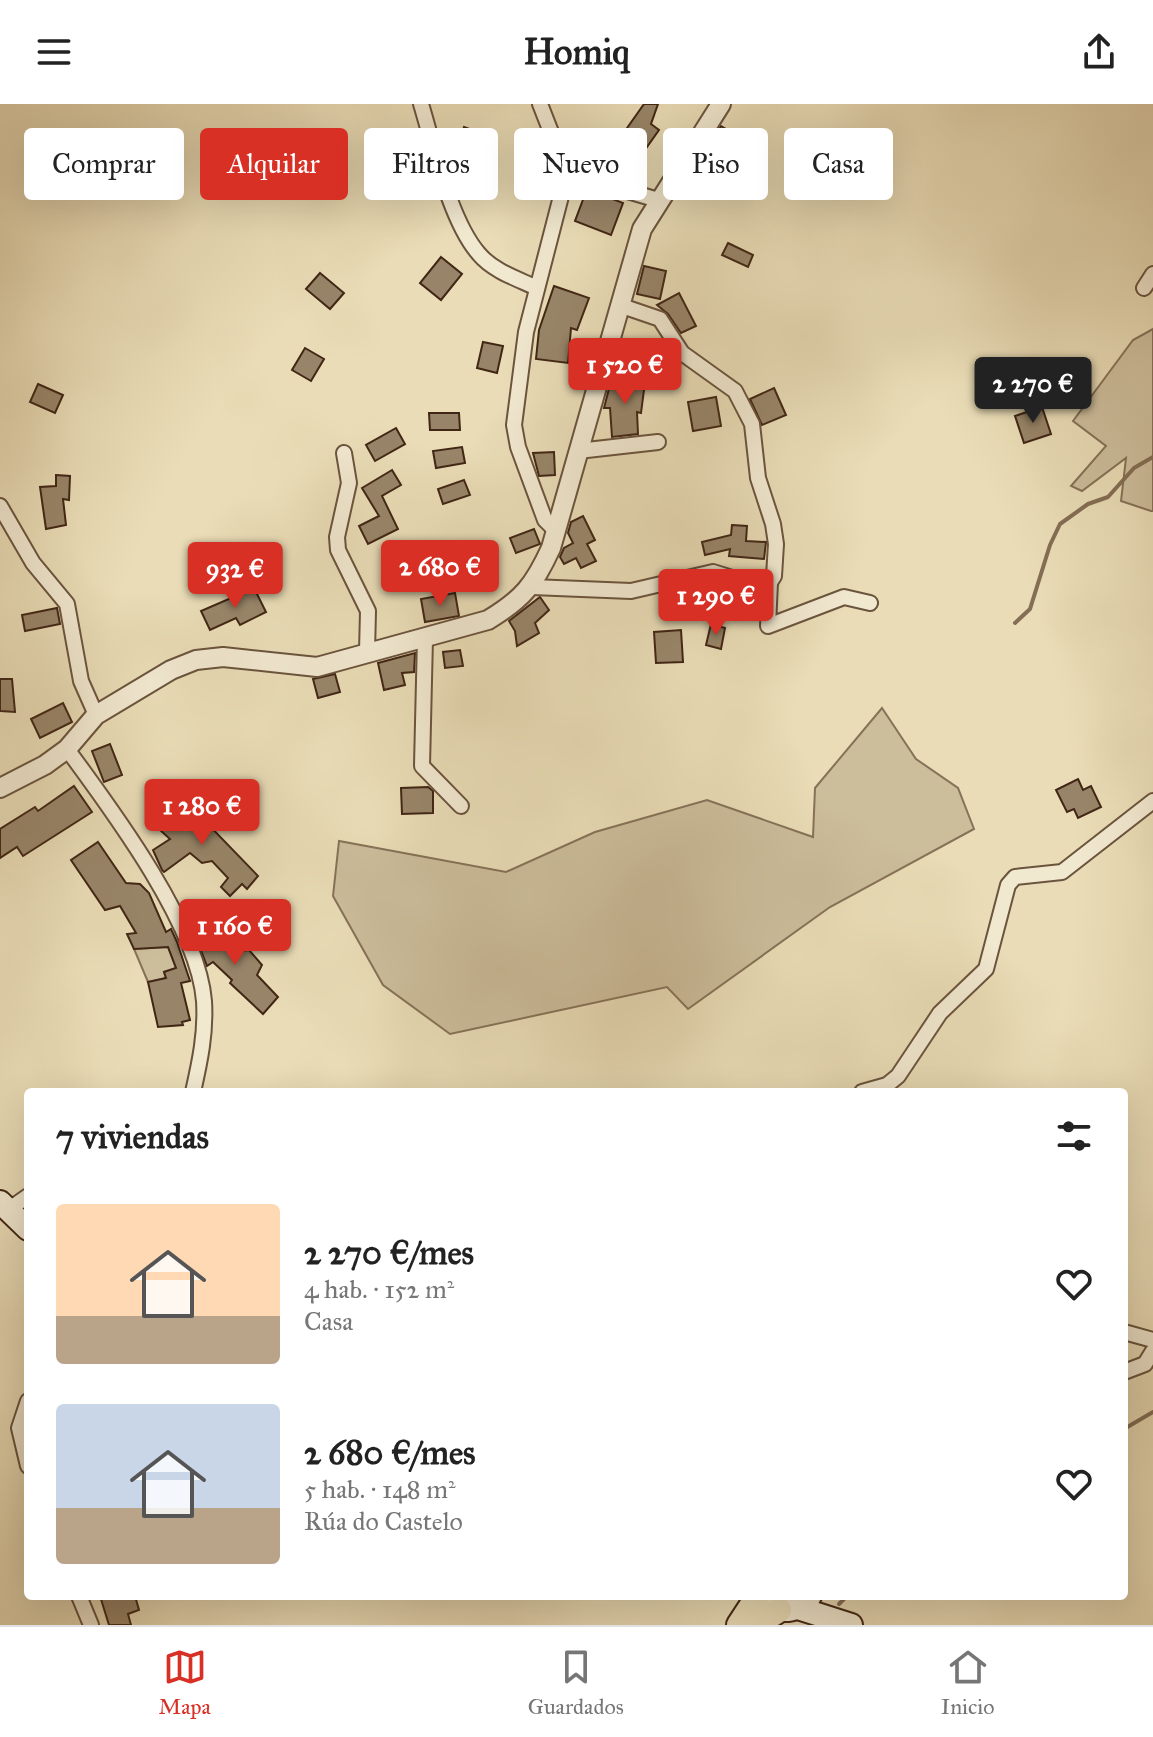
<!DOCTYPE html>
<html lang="es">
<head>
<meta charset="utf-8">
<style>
	:root { --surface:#fff; --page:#f2f2f2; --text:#222; --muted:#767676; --line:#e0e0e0; --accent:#d93025 }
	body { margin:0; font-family:"IM FELL Great Primer",serif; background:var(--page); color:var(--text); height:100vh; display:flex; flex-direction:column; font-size:30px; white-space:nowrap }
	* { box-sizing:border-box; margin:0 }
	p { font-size:26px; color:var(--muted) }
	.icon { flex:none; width:44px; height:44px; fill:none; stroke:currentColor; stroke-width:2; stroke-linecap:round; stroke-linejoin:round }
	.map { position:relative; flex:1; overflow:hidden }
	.details { position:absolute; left:24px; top:984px; width:1104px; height:512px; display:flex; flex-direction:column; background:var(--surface); border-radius:8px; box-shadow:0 8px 32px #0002 }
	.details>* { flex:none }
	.guide { position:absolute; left:24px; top:24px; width:1106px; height:72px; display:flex; gap:16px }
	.price { position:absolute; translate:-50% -68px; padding:0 18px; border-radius:8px; background:var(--accent); color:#fff; font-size:26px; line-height:52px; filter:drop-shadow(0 2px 4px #0008) }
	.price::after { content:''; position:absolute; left:50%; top:48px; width:24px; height:18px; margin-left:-12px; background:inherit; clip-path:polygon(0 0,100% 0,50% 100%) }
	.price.current { background:#222; color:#fff }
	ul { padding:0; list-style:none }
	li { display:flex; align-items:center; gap:24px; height:200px; padding:0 32px }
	li span { display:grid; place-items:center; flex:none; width:224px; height:160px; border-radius:8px; color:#555 }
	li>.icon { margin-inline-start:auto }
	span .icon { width:96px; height:96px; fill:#fffc; stroke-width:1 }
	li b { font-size:34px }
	h2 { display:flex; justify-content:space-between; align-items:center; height:96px; padding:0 32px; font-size:34px }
	.tag { padding:0 28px; border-radius:8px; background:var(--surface); box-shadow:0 8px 32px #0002; font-size:28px; line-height:72px }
	.tag.current { background:var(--accent); color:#fff }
	header { display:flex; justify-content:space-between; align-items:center; height:104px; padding:0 32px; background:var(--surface); font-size:36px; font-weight:700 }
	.menu { display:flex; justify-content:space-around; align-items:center; height:112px; border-top:2px solid var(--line); background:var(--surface); font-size:22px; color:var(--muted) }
	.menu a { display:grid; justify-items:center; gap:4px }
	.menu .current { color:var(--accent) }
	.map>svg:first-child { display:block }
</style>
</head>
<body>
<header><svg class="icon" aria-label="menu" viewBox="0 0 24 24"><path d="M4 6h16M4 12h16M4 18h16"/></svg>Homiq<svg class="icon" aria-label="share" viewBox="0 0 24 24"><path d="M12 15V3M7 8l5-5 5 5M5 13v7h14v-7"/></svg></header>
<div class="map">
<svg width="1153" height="1521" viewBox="0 0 1153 1521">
	<rect width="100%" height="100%" fill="#e9dcb6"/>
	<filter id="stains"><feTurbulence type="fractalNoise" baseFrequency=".0025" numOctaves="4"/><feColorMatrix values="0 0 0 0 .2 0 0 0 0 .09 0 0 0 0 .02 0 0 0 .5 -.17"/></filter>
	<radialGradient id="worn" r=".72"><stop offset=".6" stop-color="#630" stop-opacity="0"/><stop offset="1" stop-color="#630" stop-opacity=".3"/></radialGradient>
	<g fill="#ccbd9b" stroke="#867258" stroke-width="2">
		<polygon points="1153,225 1153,407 1151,407 1121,397 1126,354 1082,387 1071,382 1106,342 1073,317 1133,236"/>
		<polygon points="882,604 916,655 958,684 974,725 830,803 688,905 667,883 450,930 383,881 333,792 339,737 506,768 595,728 707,696 813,733 815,684"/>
		<polygon points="168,843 176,864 164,868 166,874 148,878 134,845"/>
	</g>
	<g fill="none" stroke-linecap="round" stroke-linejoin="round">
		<g stroke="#846e55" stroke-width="4">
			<polyline points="1015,519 1030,505 1050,441 1060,420 1088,400 1108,393 1134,364 1153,353"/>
			<polyline points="1124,1325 1153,1308"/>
			<polyline points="839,1500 847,1492"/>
		</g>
	</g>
	<g fill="#988569" stroke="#412615" stroke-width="2">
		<polygon points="644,0 658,0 651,20 659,26 642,50 620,34"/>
		<polygon points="721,22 736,31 718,59 704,50"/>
		<polygon points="464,23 486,31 478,53 457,45"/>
		<polygon points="587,85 623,99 611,131 575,117"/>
		<polygon points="728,139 753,151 748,163 722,151"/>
		<polygon points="441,153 462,170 441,196 420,179"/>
		<polygon points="644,162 666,167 660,195 637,190"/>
		<polygon points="320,169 344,189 330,205 306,185"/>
		<polygon points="554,182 589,194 577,226 571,224 568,259 536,255 539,226"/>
		<polygon points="679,189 696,222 681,229 668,210 657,201"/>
		<polygon points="483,238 503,242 497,269 477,264"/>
		<polygon points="305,244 324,255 311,277 292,266"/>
		<polygon points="612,273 645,278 641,309 637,308 638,330 612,333 610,304 604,304"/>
		<polygon points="38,280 63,291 55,309 30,298"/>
		<polygon points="774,284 786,311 762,321 750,295"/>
		<polygon points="716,293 721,322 693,327 688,298"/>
		<polygon points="1042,303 1051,330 1024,339 1015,312"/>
		<polygon points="429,309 459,309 460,326 430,326"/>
		<polygon points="396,324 405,340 375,357 366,341"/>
		<polygon points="462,343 465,359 436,364 433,347"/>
		<polygon points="554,348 555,371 539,372 533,349"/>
		<polygon points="392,366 401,381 382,392 398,425 368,440 359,422 379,412 362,384"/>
		<polygon points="56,371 70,372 69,396 63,395 66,421 46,425 40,383 56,382"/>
		<polygon points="464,376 470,391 443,400 438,385"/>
		<polygon points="583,412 595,436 587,440 596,457 581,464 576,454 564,460 560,453 564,444 573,439 568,429 571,418"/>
		<polygon points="732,421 747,422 746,437 766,438 764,455 729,452 730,445 705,451 702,438 731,431"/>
		<polygon points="534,425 540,440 516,449 510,434"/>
		<polygon points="713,478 717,480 719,489 687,495 688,502 670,506 667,489"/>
		<polygon points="254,484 266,508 240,521 236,514 210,526 201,507"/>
		<polygon points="455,489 459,512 425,518 421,495"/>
		<polygon points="540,493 549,506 535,519 539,529 517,542 515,527 509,517"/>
		<polygon points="57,504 60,520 25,527 22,511"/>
		<polygon points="711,520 725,524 721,545 706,541"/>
		<polygon points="681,526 683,558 656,559 654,528"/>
		<polygon points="460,546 463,562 445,564 443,548"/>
		<polygon points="415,549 414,568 402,569 405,581 384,586 378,559"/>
		<polygon points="335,570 340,588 318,594 313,575"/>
		<polygon points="0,575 12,575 15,608 0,607"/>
		<polygon points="63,599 72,618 40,634 31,615"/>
		<polygon points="110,640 122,671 104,678 92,647"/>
		<polygon points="1078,675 1083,686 1091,682 1101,703 1078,714 1074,705 1067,708 1056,686"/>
		<polygon points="74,682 92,708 23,752 17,743 0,754 0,725 35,703 38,707"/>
		<polygon points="428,683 433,687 433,709 402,710 401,684"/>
		<polygon points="192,693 207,707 201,713 258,772 247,785 242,780 230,792 221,783 228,774 212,757 202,759 190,749 164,768 162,766 153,746 170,735 160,726"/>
		<polygon points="98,738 126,779 140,780 149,789 166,828 171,825 177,838 190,877 181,879 190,916 182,918 183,921 158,923 148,878 166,874 164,868 176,864 168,843 134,845 127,830 136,829 120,802 105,806 71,756"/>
		<polygon points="202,813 209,830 215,826 231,848 249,846 262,861 257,871 278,893 263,910 230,879 232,876 213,858 207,862 190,818"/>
		<polygon points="100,1492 135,1492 139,1506 128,1510 131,1521 109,1521"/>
	</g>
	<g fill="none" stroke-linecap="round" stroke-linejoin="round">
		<g stroke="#6b543d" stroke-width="18">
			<g id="minor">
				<path d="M421,0C434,43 450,117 479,150C493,167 518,175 537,184"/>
				<polyline points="540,0 567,69 526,228 514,321 518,343 545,416 556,427"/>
				<polyline points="567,69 658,96"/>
				<polyline points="1144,184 1153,170"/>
				<polyline points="578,347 658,338"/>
				<polyline points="344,349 349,379 337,433 338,446 368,507 367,548"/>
				<polyline points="0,402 33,459 67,500 81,577 96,611"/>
				<polyline points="770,478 768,522 844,493 870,499"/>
				<polyline points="532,483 631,487 713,468 745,478 770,478 774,472 776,440 773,420 758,374 752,320 735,287 682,249 660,215 619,201"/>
				<polyline points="425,534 422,662 461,702"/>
				<path d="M67,645C112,706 198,821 204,897C206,929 200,957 193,988"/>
				<polyline points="862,988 887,981 898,972 940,909 986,865 1008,781 1015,773 1062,768 1153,697"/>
				<polyline points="8,1106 28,1092"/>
				<polyline points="1124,1228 1153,1236"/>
				<polyline points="1124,1268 1145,1260 1153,1247"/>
				<polyline points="28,1297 19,1324 28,1362"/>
				<polyline points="79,1492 91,1521"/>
			</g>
		</g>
		<g stroke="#6b543d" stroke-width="22">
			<path id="tertiary" d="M0,684L45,661L67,645L96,611L171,566L196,556L223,553L317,563L488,516C523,495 534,481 551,444L642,125L721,0"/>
		</g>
		<g stroke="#412615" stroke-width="26">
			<g id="secondary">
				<polyline points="0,1098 28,1125"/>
				<path d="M764,1496C779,1511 798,1509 810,1492"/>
				<polyline points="798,1504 851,1521"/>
			</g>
		</g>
		<g stroke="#412615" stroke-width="28">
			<g id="trunk">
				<polyline points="739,1521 758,1492"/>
				<polyline points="756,1521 779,1506"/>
			</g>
		</g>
		<use href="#minor" stroke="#f1e8d0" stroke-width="14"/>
		<use href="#tertiary" stroke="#f1e8d0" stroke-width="18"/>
		<use href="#secondary" stroke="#f1e8d0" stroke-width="22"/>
		<use href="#trunk" stroke="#e9dcb6" stroke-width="24"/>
	</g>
	<rect width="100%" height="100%" filter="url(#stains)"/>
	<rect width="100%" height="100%" fill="url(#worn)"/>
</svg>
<b class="price" style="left:625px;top:302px">1 520 €</b>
<b class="price current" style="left:1033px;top:321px">2 270 €</b>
<b class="price" style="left:440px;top:504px">2 680 €</b>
<b class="price" style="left:235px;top:506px">932 €</b>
<b class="price" style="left:716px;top:533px">1 290 €</b>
<b class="price" style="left:202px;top:743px">1 280 €</b>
<b class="price" style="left:235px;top:863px">1 160 €</b>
<div class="guide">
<a class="tag">Comprar</a>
<a class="tag current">Alquilar</a>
<a class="tag">Filtros</a>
<a class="tag">Nuevo</a>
<a class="tag">Piso</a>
<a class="tag">Casa</a>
</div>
<section class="details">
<h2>7 viviendas<svg class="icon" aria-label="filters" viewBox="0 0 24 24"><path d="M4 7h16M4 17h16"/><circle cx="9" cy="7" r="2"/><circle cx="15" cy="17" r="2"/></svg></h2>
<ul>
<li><span style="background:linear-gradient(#ffd9b3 70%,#b9a48a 0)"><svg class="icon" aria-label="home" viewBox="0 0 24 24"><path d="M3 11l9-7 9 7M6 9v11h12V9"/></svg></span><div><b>2 270 €/mes</b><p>4 hab. · 152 m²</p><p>Casa</p></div><svg class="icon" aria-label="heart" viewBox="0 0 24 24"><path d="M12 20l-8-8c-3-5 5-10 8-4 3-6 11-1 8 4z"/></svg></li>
<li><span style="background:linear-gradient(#c9d6e8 65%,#b9a48a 0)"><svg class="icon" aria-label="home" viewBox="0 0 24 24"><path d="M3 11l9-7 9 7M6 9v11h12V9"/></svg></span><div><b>2 680 €/mes</b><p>5 hab. · 148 m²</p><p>Rúa do Castelo</p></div><svg class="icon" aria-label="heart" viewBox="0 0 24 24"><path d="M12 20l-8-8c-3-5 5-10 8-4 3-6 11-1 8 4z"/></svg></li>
</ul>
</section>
</div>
<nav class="menu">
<a class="current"><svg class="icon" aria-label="map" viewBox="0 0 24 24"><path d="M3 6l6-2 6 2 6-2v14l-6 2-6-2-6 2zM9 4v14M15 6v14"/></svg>Mapa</a>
<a><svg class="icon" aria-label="saved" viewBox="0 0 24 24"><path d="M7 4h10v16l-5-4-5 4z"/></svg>Guardados</a>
<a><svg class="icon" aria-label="home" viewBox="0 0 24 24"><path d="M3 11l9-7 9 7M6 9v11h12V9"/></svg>Inicio</a>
</nav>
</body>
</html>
